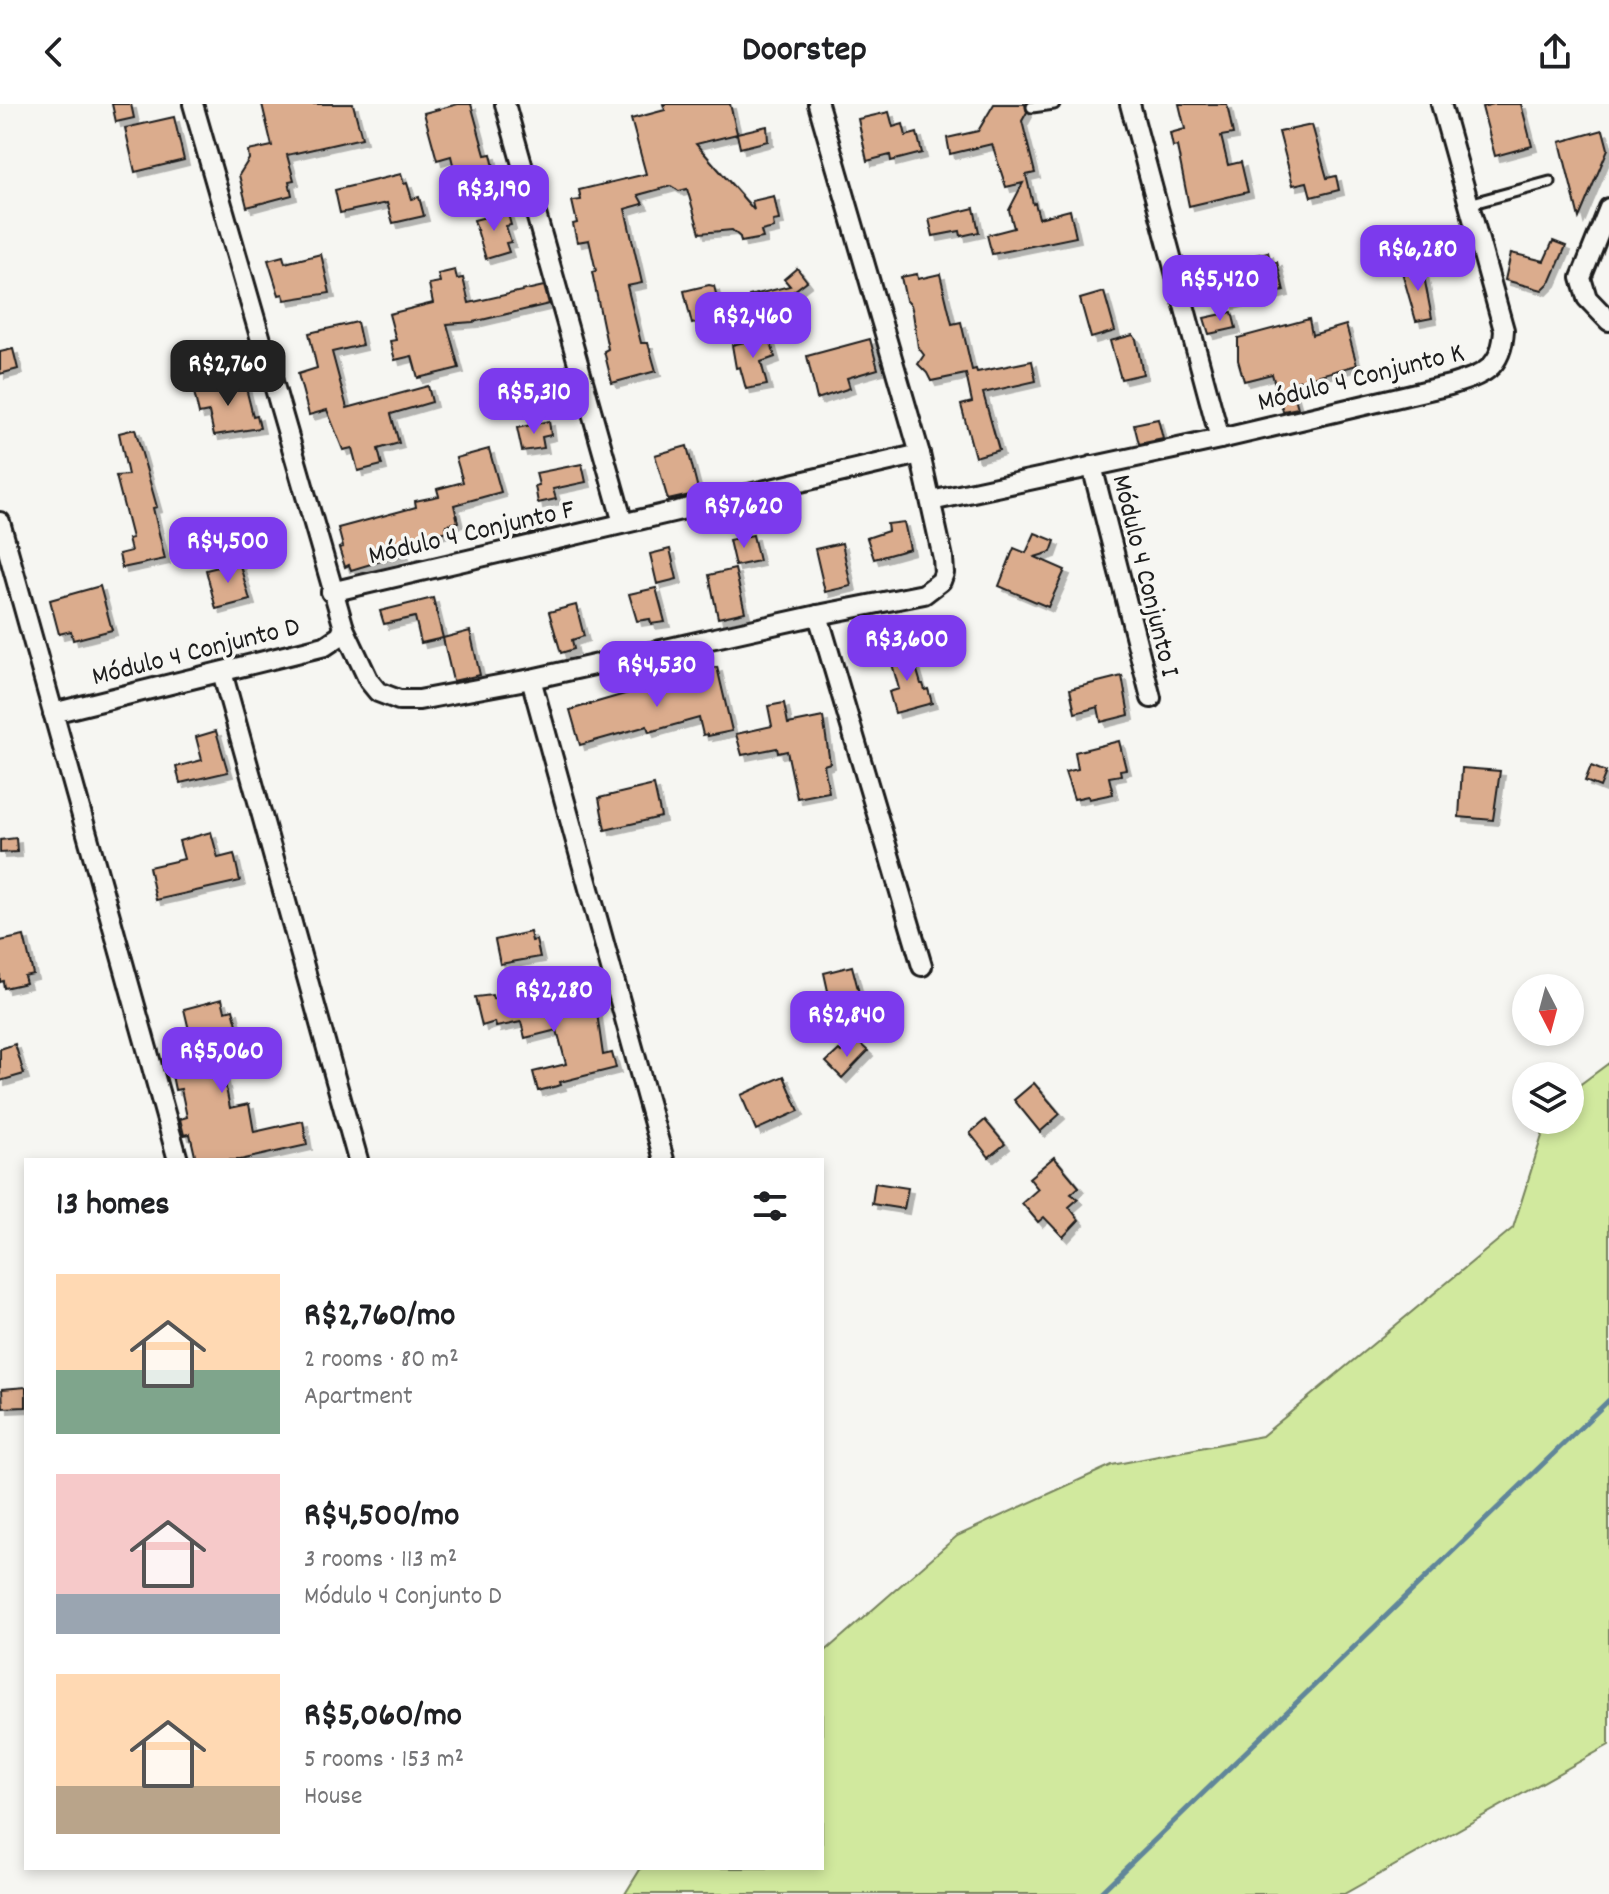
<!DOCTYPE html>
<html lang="en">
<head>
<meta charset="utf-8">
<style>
	:root { --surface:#fff; --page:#f6f6f6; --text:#202124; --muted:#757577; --accent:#7c3aed }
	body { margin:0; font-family:Dekko,sans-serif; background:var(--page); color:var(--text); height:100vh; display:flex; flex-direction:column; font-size:30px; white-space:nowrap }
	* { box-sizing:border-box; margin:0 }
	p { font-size:26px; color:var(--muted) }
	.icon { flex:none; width:44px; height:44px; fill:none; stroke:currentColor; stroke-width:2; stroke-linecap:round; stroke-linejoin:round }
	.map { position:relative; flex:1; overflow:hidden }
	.drawer { position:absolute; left:24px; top:1054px; width:800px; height:712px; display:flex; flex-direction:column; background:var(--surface); border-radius:0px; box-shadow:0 4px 12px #0003 }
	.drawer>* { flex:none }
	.needle { width:52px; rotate:174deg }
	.tools { position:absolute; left:1512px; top:870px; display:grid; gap:16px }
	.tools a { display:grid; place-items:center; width:72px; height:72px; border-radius:50%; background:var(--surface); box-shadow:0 4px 12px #0003; font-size:40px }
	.price { position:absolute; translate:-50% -68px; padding:0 18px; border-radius:16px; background:var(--accent); color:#fff; font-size:26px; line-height:52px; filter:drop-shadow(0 2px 4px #0008) }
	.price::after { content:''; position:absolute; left:50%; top:48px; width:24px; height:18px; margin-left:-12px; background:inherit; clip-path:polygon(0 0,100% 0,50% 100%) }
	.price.selected { background:#222; color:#fff }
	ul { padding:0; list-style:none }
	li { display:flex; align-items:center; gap:24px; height:200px; padding:0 32px }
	li span { display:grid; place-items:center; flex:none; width:224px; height:160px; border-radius:0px; color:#555 }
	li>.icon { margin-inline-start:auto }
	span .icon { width:96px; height:96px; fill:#fffc; stroke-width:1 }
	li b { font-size:34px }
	h2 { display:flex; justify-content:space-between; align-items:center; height:96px; padding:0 32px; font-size:34px }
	header { display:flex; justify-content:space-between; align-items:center; height:104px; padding:0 32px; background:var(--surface); font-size:36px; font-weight:700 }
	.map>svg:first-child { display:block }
</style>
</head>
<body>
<header><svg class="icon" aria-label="back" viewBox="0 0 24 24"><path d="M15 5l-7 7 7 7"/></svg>Doorstep<svg class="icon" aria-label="share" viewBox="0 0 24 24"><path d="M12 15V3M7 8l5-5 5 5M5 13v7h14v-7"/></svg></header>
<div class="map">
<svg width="1609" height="1790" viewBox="0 0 1609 1790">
	<defs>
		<filter id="shadow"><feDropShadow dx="5" dy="5" stdDeviation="0" flood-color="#0004"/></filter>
	</defs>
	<rect width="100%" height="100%" fill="#f6f6f2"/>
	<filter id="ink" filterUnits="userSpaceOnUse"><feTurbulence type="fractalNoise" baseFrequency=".0125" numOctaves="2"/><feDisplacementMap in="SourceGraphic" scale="16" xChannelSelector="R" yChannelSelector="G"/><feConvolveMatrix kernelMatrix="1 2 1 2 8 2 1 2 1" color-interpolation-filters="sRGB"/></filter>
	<g filter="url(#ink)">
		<polygon fill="#d1e99e" stroke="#76825d" stroke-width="2" points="1609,959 1609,1641 1344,1790 625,1790 641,1764 822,1764 822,1550 957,1432 1112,1361 1262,1332 1513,1124 1547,1016 1570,1016 1570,988"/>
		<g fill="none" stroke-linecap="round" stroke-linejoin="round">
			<polyline stroke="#60869a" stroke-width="5" points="1099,1790 1609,1296"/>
		</g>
		<g fill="#dbac8d" stroke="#1c1c1c" stroke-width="2" filter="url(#shadow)">
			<polygon points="112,0 131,0 134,14 116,18"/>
			<polygon points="262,0 353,0 362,34 287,51 294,76 289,77 292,91 247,103 239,71 249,55 248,47 272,42"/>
			<polygon points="458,0 471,0 485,51 491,50 497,77 465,85 461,72 456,73 451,52 437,56 424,9"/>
			<polygon points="663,0 730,0 737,29 767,22 768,37 740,44 737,30 696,40 754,106 752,97 774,92 779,116 773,117 774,124 761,127 763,134 741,138 740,133 732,126 700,129 687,85 679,87 671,82 638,91 643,100 625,105 642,179 627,182 641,239 648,239 656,267 612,279 604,247 608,245 592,168 596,167 589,136 577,138 573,120 577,119 572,97 581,96 579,86 646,70 631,15 665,6"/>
			<polygon points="994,0 1025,0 1027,8 1022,17 1035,69 1026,71 1033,100 1035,99 1039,114 1070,106 1076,133 992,150 987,131 1014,124 1009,106 1023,79 1006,83 992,40 950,50 947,34 978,27"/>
			<polygon points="1179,0 1227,0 1233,30 1221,32 1228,61 1241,58 1248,88 1189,102 1177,42 1173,43 1170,29 1185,25"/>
			<polygon points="1494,0 1521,0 1532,42 1495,52 1482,3"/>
			<polygon points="889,8 893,23 903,20 906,32 917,29 922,49 891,57 890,51 867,57 858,15"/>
			<polygon points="174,13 184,56 135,68 125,24"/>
			<polygon points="1312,21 1327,74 1336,72 1339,86 1311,93 1307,78 1293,81 1279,28"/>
			<polygon points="1603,26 1608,45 1579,114 1560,38"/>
			<polygon points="401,70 404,80 407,79 412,95 419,93 424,112 393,119 387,99 340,109 335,86"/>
			<polygon points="506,103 511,121 506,122 511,138 506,139 509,148 486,155 474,116 494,111 493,106"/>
			<polygon points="974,104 979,128 961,132 960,127 933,132 929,115"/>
			<polygon points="1553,137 1566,142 1551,177 1542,186 1505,176 1511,149 1544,157"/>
			<polygon points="1268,148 1271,159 1277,158 1284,187 1229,200 1220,159"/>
			<polygon points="321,150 330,189 285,196 283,190 279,191 268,156 283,152 285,159"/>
			<polygon points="1422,162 1432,214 1416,217 1402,168"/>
			<polygon points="797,164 807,177 774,202 752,207 749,192 790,182 784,175"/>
			<polygon points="455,166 457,175 463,174 469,199 544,182 549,200 473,218 447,220 459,264 418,274 412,252 395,256 390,237 396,236 389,210 433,199 429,180 440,178 438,170"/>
			<polygon points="917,170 918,175 940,170 952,220 961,218 972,266 976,265 977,268 1032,257 1036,277 983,289 999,346 975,353 961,301 972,298 966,270 931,277 927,269 918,260 924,251 918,243 913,209 911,201 906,196 901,173"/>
			<polygon points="709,181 714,182 722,212 692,220 684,187"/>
			<polygon points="1104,188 1115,227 1091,234 1080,195"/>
			<polygon points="1232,208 1236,224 1209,230 1204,214"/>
			<polygon points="1309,215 1312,231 1346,221 1357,261 1291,279 1298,304 1283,307 1272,270 1244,277 1238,256 1238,234"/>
			<polygon points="357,218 362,241 332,248 347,304 428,282 432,298 391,310 399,339 378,345 382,361 358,367 352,344 343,346 327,306 309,311 298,270 317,264 309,229"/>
			<polygon points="1133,231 1136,235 1143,270 1121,275 1110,237"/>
			<polygon points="769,232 775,253 761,258 767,281 746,285 740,263 736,264 732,241"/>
			<polygon points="870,235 878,265 847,274 850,284 817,295 807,252"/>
			<polygon points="13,245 18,265 0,270 0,248"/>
			<polygon points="244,276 253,312 257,311 260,324 214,331 209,308 199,310 194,288"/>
			<polygon points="1158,315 1163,335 1139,340 1134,320"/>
			<polygon points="549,317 551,331 542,333 544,344 522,347 517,324"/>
			<polygon points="135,325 157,403 153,404 165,455 122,464 119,450 131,447 128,435 132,434 116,372 128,371 119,329"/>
			<polygon points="687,342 699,389 668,396 655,351"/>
			<polygon points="489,345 501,388 454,401 458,418 446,421 447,427 401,441 404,450 351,466 349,461 345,463 339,444 343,443 338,424 416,403 415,397 439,392 437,385 463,378 456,354"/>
			<polygon points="582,360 586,378 553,385 556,395 538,399 535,382 539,381 536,369"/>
			<polygon points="904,418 910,445 874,455 867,434 888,427 887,420"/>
			<polygon points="1035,429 1055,437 1051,448 1035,453 1065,466 1048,503 999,482 1014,444 1026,449"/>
			<polygon points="753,431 759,457 735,462 729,436"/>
			<polygon points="842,439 851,482 825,488 815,445"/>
			<polygon points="670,445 677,475 657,480 650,450"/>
			<polygon points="239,458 250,496 216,505 206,466"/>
			<polygon points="735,465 745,508 718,514 709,471"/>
			<polygon points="100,482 112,526 73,536 71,527 59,530 50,496"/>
			<polygon points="656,484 665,518 651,520 650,515 637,517 629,490"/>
			<polygon points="433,494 443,534 470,527 480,571 453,577 443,534 421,539 415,513 384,520 380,507"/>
			<polygon points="576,501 584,532 572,536 574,545 561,549 549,508"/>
			<polygon points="910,543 921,580 923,580 925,586 928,585 932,599 895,609 889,588 899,585 889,549"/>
			<polygon points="717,563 732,627 708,632 708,630 703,631 699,614 649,628 647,622 580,641 570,606"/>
			<polygon points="1122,572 1129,611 1101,618 1098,603 1075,609 1070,585"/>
			<polygon points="784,599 788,620 823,613 830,659 824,661 829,688 797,694 787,647 778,649 777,644 742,651 736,630 772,622 768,602"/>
			<polygon points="216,627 228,668 180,679 176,663 202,656 196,633"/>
			<polygon points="1119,637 1126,665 1120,666 1121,671 1109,673 1113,690 1089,695 1088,692 1074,695 1065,668 1078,665 1075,648"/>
			<polygon points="1591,662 1606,668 1600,683 1585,677"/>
			<polygon points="1462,664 1500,667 1493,716 1459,713"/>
			<polygon points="654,681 661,713 605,726 599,694"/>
			<polygon points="211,728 218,754 234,750 240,777 156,796 149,763 184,755 179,737"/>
			<polygon points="16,734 17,748 0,749 0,736"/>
			<polygon points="530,828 532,837 536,836 540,853 500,860 495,836"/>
			<polygon points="24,832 33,870 24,872 26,879 4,884 3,877 0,878 0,837"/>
			<polygon points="852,862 859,889 830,896 824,869"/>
			<polygon points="527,887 531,909 595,895 603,951 612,949 616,964 560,978 561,981 538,987 533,968 566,960 557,926 525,934 521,918 496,923 495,918 482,922 475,893 492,891 493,895"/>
			<polygon points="222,895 225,907 233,905 243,944 219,949 230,1004 249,1000 254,1028 303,1017 307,1041 240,1056 196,1056 190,1030 184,1031 180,1015 187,1013 181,985 175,986 171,966 197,960 184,905"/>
			<polygon points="856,936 868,947 842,974 826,958 839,946 841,948 844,944 847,947"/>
			<polygon points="15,940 24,970 0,977 0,945"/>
			<polygon points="784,972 799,1007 756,1026 741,991"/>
			<polygon points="1034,979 1060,1010 1040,1028 1014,996"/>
			<polygon points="985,1016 1005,1040 989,1053 970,1029"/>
			<polygon points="1054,1053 1079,1083 1071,1090 1078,1095 1069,1103 1079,1116 1063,1133 1044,1113 1038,1118 1022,1099 1038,1085 1029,1074"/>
			<polygon points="875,1079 908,1084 904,1105 872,1100"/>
			<polygon points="26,1283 26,1303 3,1304 2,1285"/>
		</g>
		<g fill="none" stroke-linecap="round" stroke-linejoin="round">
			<g stroke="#1c1c1c" stroke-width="15">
				<g id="lane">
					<polyline points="1032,3 1054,0"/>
					<polyline points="1469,100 1550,78"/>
				</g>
			</g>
			<g stroke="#1c1c1c" stroke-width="24">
				<g id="street">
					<polyline points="193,0 344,524 369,577 378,588 399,596 419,596 531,575 818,511 924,490 941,477 944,469 943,454 920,350 818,0"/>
					<polyline points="505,0 623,419"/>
					<polyline points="1130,0 1220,335"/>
					<polyline points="1609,104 1581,174 1587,194 1609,217"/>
					<polyline points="1092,362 1151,594"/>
					<path d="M931,397L1220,335L1450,281C1483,271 1502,265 1504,226L1441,0"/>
					<polyline points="0,418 178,1056"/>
					<polyline points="331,488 920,350"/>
					<polyline points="818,511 922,862"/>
					<polyline points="222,568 358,1056"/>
					<polyline points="531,575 664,1056"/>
					<polyline points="53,609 325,542 340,532 344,524"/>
				</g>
			</g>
			<use href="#lane" stroke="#f6f6f2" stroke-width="9"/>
			<use href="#street" stroke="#f6f6f2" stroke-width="18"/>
		</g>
	</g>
	<g text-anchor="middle" stroke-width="7" stroke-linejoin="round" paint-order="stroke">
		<g font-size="28" fill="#1c1c1c" stroke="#f6f6f2">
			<text transform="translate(1360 271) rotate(-14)" y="10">Módulo 4 Conjunto K</text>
			<text transform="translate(471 426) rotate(-13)" y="10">Módulo 4 Conjunto F</text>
			<text transform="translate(1148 471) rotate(76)" y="10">Módulo 4 Conjunto I</text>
			<text transform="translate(195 545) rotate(-14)" y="10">Módulo 4 Conjunto D</text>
		</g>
	</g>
</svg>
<div class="tools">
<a><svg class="needle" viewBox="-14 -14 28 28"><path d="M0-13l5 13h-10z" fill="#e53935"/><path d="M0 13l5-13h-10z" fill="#757577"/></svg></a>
<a><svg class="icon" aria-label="layers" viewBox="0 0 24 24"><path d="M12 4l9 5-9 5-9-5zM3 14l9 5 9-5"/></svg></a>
</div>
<b class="price" style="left:494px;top:129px">R$3,190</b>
<b class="price" style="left:1418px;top:189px">R$6,280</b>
<b class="price" style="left:1220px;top:219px">R$5,420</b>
<b class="price" style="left:753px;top:256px">R$2,460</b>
<b class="price selected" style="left:228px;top:304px">R$2,760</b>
<b class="price" style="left:534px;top:332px">R$5,310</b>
<b class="price" style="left:744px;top:446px">R$7,620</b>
<b class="price" style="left:228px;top:481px">R$4,500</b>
<b class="price" style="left:907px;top:579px">R$3,600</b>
<b class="price" style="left:657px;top:605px">R$4,530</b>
<b class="price" style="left:554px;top:930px">R$2,280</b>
<b class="price" style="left:847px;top:955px">R$2,840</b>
<b class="price" style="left:222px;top:991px">R$5,060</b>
<section class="drawer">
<h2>13 homes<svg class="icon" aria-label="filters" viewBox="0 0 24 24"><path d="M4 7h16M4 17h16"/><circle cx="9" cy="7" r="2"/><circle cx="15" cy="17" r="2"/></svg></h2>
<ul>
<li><span style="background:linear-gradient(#ffd9b3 60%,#7fa58c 0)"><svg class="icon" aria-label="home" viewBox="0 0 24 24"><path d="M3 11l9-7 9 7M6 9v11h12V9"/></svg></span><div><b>R$2,760/mo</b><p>2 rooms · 80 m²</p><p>Apartment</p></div></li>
<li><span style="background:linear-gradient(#f6c9c9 75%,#9aa5b1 0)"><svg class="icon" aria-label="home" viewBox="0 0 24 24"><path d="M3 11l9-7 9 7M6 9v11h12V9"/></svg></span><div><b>R$4,500/mo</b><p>3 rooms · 113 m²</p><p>Módulo 4 Conjunto D</p></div></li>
<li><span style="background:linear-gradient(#ffd9b3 70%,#b9a48a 0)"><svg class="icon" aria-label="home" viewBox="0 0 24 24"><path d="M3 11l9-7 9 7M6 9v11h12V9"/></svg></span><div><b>R$5,060/mo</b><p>5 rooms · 153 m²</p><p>House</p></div></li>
</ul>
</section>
</div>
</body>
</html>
